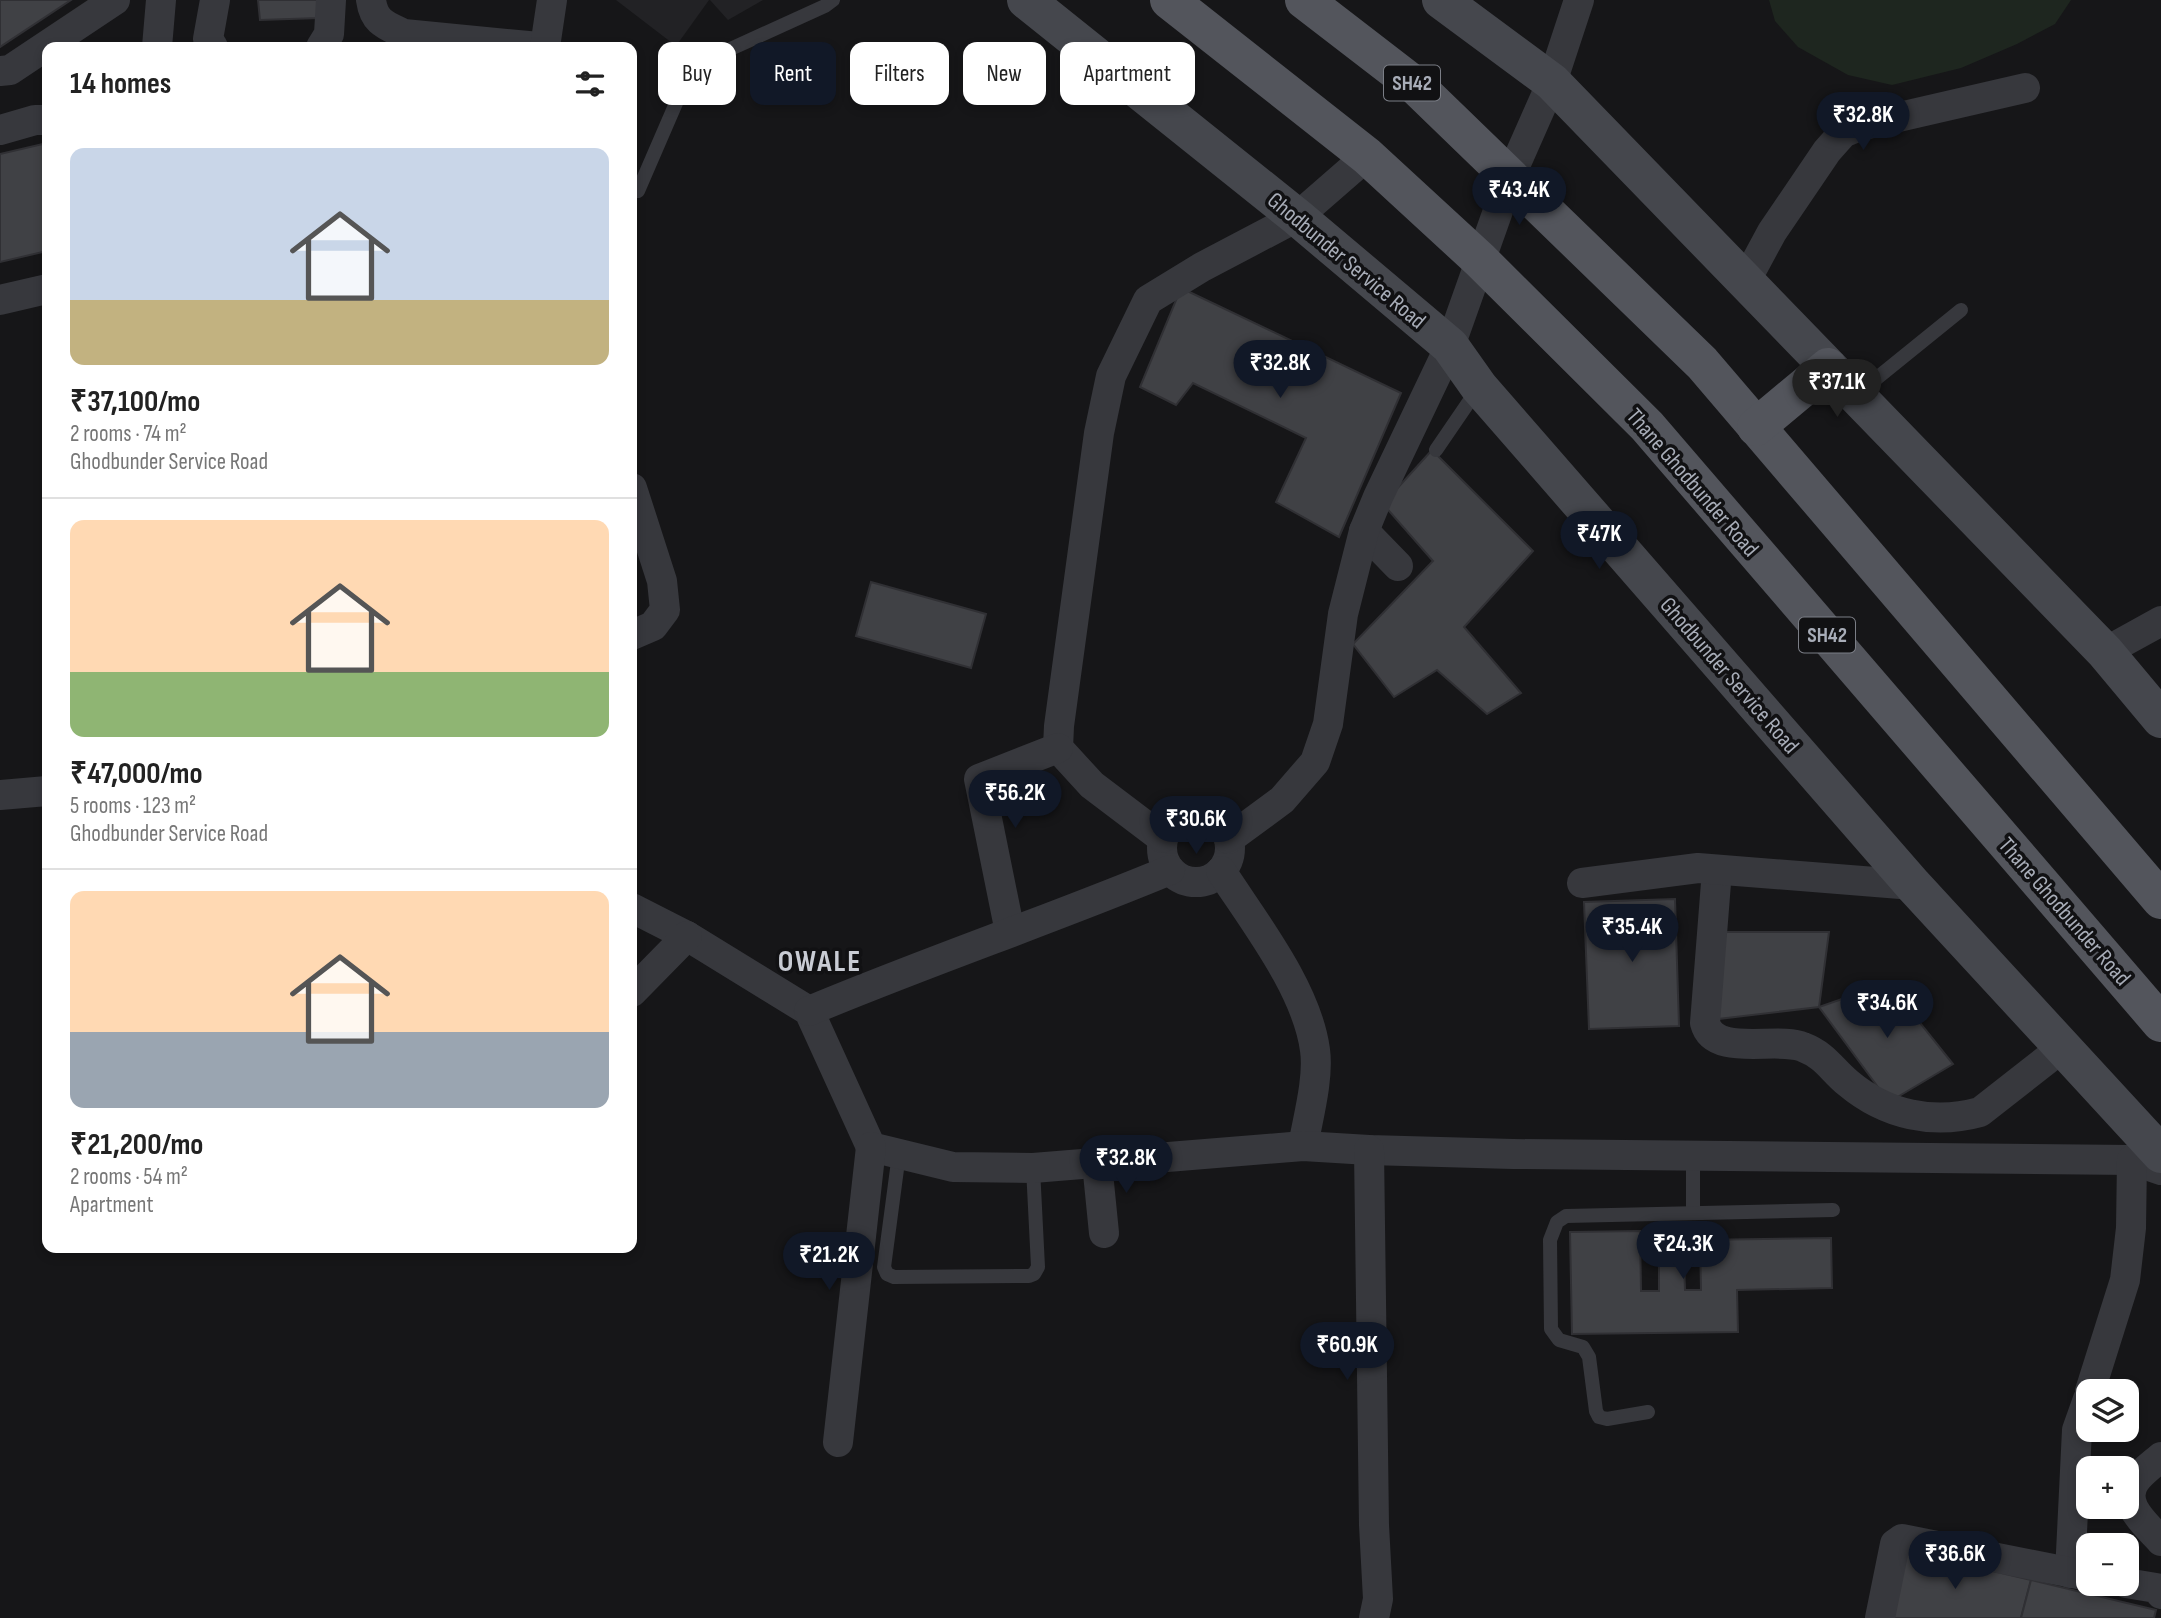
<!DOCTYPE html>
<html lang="en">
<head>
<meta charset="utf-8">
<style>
	:root { --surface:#fff; --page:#f2f2f2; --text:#222; --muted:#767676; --line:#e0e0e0; --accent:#111827 }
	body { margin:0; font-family:"Sofia Sans Condensed",sans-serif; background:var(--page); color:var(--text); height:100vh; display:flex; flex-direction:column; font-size:26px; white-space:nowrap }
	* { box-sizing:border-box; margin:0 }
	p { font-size:23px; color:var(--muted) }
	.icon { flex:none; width:38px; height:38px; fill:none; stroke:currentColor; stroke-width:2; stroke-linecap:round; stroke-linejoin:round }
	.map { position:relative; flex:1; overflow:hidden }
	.side { position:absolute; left:42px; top:42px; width:595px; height:1211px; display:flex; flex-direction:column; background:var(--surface); border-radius:14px; box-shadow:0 4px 10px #0003 }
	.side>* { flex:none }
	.hud { position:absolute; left:658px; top:42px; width:665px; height:63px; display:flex; gap:14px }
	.tools { position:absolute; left:2076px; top:1379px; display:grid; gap:14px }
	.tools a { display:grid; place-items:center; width:63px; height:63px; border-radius:14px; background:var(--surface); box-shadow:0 4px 10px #0003; font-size:35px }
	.price { position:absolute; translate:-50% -60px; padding:0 16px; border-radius:24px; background:var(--accent); color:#fff; font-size:23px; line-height:46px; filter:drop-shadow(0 2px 4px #0008) }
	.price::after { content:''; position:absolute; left:50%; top:42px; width:21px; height:16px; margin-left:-10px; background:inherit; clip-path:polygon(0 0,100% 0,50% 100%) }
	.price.on { background:#222; color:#fff }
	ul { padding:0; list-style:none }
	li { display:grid; align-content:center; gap:14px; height:371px; padding:0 28px }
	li+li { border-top:2px solid var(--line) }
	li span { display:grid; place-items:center; height:217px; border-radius:14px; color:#555 }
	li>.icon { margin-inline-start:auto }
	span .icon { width:126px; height:126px; fill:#fffc; stroke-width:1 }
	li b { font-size:30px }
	h2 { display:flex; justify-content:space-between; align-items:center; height:84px; padding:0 28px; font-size:30px }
	.pill { padding:0 24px; border-radius:14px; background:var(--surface); box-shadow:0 4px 10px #0003; font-size:24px; line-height:63px }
	.pill.on { background:var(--accent); color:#fff }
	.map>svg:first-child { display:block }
</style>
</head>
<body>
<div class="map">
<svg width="2161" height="1618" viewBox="0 0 2161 1618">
	<rect width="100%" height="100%" fill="#161618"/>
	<g fill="#222225">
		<polygon points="616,0 709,0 676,46"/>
		<polygon points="710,0 763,0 728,20"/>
	</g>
	<polygon fill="#1e261f" points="1769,0 2071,0 2055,24 2017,44 1961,68 1892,85 1848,75 1798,47 1775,21"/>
	<g fill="#404145" stroke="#303034" stroke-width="2">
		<polygon points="0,0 71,0 0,47"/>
		<polygon points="258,0 320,0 319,18 260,20"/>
		<polygon points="47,143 47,251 0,262 0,154"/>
		<polygon points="1181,288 1401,393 1339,537 1276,502 1306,438 1193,383 1176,405 1140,387"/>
		<polygon points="1432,450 1533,551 1464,627 1521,693 1487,714 1437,670 1394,697 1353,644 1433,561 1383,504"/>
		<polygon points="871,582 986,614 971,668 856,636"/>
		<polygon points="1675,899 1679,1026 1589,1029 1584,902"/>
		<polygon points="1718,932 1829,932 1819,1007 1718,1019"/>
		<polygon points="1888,983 1953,1064 1889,1102 1819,1007"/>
		<polygon points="1640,1231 1641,1291 1659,1291 1659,1237 1683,1236 1685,1290 1701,1290 1700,1240 1831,1238 1832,1288 1737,1290 1738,1332 1572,1334 1570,1232"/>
		<polygon points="1905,1550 2031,1580 2021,1618 1889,1618"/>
		<polygon points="2031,1580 2156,1610 2154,1618 2021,1618"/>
	</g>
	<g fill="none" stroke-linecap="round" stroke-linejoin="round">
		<g stroke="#37383d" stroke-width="14">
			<polyline points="638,191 683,87 694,70 715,56 825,6 833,0"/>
			<polyline points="1856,395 1961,310"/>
			<polyline points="1436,450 1477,390"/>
			<polyline points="899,1154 884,1267 887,1274 894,1277 1029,1276 1034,1274 1038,1267 1033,1168"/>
			<polyline points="1693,1156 1693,1213"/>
			<polyline points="1648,1412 1607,1419 1599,1417 1596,1411 1589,1357 1583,1347 1559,1340 1551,1329 1550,1240 1557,1222 1566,1216 1833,1210"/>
		</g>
		<g stroke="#37383d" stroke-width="30">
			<path d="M371,0C374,22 385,25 404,34L539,47"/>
			<polyline points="157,47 161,0"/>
			<polyline points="213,47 208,39 215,0"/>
			<polyline points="321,47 329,34 331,0"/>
			<polyline points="545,47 552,0"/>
			<polyline points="0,71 10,70 115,0"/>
			<polyline points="0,130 35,120 47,120"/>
			<polyline points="1745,282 1772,232 1827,151 1843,133 1860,126 2025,88"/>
			<polyline points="0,300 47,289"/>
			<polyline points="632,488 662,581 665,610 653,626 632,635"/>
			<polyline points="1364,531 1398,566"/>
			<polyline points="2105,652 2161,621"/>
			<polyline points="0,795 47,791"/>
			<circle cx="1196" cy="848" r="34"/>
			<polyline points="1162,838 1092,785 1058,748 1059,726 1099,433 1111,376 1148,300 1202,267 1297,217 1367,156"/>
			<polyline points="1229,839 1282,800 1315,762 1328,724 1343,614 1364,531 1378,497 1450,346 1510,177 1552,82 1579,0"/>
			<path d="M1717,870L1705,1023C1714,1058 1777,1036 1803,1047C1826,1056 1831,1069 1848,1083C1886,1115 1933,1125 1980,1112L2063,1047"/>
			<path d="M1221,871C1254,922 1307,989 1315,1050C1319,1078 1308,1118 1303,1146"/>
			<polyline points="1582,883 1698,868 1913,885"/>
			<polyline points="632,908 687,936 809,1011 871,1147 953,1167 1033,1168 1303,1146 1369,1150 1513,1154 2132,1160 2161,1170"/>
			<polyline points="1010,932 979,779 1058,748"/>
			<polyline points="632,992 687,936"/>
			<path d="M809,1011C928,961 1050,920 1170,870"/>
			<polyline points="1369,1150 1374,1525 1378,1599 1374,1618"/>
			<polyline points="1097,1163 1104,1233"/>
			<polyline points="2090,1391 2125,1280 2131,1228 2132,1160"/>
			<polyline points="838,1442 871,1147"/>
			<path d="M2161,1457C2153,1464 2143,1471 2136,1480C2118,1503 2147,1525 2161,1541"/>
			<polyline points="2070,1573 2077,1430 2088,1399"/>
			<polyline points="2126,1583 2156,1588 2161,1594"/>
			<polyline points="1880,1618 1895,1544 1902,1539 2088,1576"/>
		</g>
		<g stroke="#45474d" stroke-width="38">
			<polyline points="1026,0 1297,217 1450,346 1479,387 1913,885 2161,1154"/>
			<polyline points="1441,0 1552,82 2105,652 2161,719"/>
		</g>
		<g stroke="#53555c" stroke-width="38">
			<polyline points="1169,0 1367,156 1480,260 1647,426 2161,1023"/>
			<polyline points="1304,0 1417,87 1702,363 2161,900"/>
			<polyline points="1756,427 1828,367"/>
		</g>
	</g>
	<g text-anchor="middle" stroke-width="7" stroke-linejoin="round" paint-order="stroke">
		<g fill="#111113" stroke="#7b7e86" stroke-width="2">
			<rect x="1384" y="65.5" width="56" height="35" rx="5"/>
			<rect x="1799" y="617.5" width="56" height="35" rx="5"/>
		</g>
		<g font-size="21" font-weight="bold" fill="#a8adb8">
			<text x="1412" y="90">SH42</text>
			<text x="1827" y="642">SH42</text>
		</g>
		<g font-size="23" fill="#a8adb8" stroke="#111113">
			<text transform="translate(1347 260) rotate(40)" y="8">Ghodbunder Service Road</text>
			<text transform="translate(1693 482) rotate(49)" y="8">Thane Ghodbunder Road</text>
			<text transform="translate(1730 675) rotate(49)" y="8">Ghodbunder Service Road</text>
			<text transform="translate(2065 911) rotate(49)" y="8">Thane Ghodbunder Road</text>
		</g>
		<g font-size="30" font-weight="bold" letter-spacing="2" fill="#c9ccd4" stroke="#111113">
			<text x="820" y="971">OWALE</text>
		</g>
	</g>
</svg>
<div class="tools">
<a><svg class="icon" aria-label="layers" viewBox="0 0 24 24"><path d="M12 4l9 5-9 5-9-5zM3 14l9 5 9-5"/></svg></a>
<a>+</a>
<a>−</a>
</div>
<b class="price" style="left:1863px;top:152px">₹32.8K</b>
<b class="price" style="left:1519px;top:227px">₹43.4K</b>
<b class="price" style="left:1280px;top:400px">₹32.8K</b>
<b class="price on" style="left:1837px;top:419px">₹37.1K</b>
<b class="price" style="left:1599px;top:571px">₹47K</b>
<b class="price" style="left:1015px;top:830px">₹56.2K</b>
<b class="price" style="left:1196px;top:856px">₹30.6K</b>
<b class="price" style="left:1632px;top:964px">₹35.4K</b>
<b class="price" style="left:1887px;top:1040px">₹34.6K</b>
<b class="price" style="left:1126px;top:1195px">₹32.8K</b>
<b class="price" style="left:1683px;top:1281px">₹24.3K</b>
<b class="price" style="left:829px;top:1292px">₹21.2K</b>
<b class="price" style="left:1347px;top:1382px">₹60.9K</b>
<b class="price" style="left:1955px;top:1591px">₹36.6K</b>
<div class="hud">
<a class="pill">Buy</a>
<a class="pill on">Rent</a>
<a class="pill">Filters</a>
<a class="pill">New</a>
<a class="pill">Apartment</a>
</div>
<section class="side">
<h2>14 homes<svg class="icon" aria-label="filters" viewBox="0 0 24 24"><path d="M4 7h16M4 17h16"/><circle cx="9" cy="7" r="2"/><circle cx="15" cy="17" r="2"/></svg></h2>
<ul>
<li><span style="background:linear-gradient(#c9d6e8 70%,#c2b280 0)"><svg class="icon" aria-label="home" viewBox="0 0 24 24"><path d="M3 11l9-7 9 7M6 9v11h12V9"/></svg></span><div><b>₹37,100/mo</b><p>2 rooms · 74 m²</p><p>Ghodbunder Service Road</p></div></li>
<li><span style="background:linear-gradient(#ffd9b3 70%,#8fb573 0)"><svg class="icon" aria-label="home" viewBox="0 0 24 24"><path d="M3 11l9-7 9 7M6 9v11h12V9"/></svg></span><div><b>₹47,000/mo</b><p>5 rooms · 123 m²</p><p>Ghodbunder Service Road</p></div></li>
<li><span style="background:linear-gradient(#ffd9b3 65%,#9aa5b1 0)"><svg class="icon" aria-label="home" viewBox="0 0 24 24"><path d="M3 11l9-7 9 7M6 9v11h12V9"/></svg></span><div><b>₹21,200/mo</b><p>2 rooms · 54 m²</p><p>Apartment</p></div></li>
</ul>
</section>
</div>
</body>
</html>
